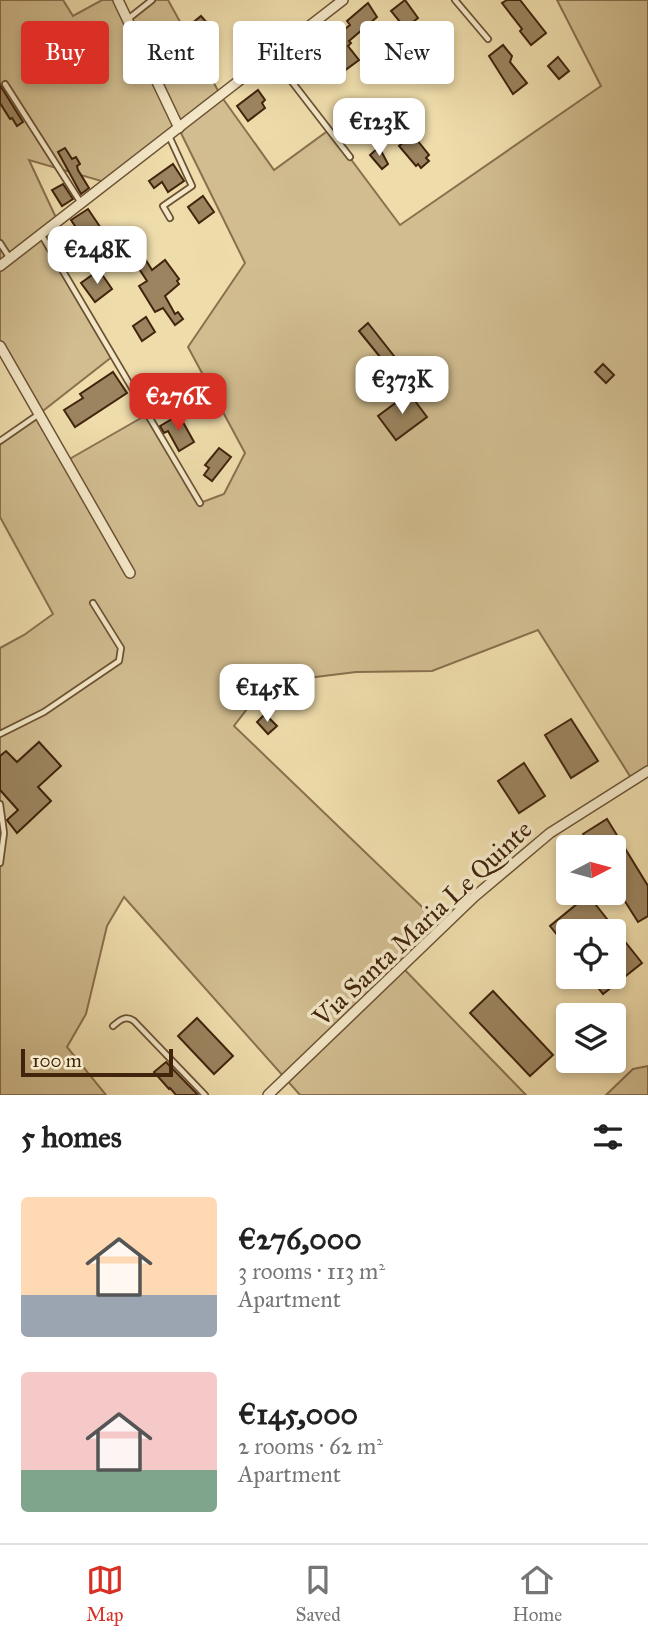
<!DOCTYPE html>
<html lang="en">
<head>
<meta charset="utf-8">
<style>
	:root { --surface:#fff; --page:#f2f2f2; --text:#222; --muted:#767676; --line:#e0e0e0; --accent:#d93025 }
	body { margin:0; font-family:"IM FELL Great Primer",serif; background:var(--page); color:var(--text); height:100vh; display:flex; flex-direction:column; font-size:26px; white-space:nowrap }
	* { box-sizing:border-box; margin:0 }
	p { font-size:23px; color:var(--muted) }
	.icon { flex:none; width:38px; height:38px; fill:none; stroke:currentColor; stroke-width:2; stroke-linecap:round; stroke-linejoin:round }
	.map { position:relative; height:1095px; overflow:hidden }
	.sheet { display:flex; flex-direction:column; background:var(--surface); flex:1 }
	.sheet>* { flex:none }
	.guide { position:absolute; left:21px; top:21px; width:607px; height:63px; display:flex; gap:14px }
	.needle { width:46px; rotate:84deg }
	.controls { position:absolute; left:556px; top:835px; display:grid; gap:14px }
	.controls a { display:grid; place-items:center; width:70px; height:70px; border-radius:7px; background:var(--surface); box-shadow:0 4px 10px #0003; font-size:35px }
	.scale { position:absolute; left:21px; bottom:18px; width:152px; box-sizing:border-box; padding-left:7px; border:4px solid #41240c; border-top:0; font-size:19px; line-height:24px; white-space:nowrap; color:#41240c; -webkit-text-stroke:5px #f4e8c8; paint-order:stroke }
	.price { position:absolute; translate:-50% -60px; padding:0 16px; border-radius:14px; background:#fff; color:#222; font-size:23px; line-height:46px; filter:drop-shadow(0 2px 4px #0008) }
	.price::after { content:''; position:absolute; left:50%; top:42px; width:21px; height:16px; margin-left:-10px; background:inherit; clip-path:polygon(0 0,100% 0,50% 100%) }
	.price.current { background:var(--accent); color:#fff }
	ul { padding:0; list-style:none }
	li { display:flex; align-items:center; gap:21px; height:175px; padding:0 21px }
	li span { display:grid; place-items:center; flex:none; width:196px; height:140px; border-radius:7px; color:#555 }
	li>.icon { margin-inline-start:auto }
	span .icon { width:84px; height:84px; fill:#fffc; stroke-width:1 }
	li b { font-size:30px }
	h2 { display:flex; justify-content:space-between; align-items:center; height:84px; padding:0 21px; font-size:30px }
	.chip { padding:0 24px; border-radius:7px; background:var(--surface); box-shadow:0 4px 10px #0003; font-size:24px; line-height:63px }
	.chip.current { background:var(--accent); color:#fff }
	.menu { display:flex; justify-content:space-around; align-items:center; height:98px; border-top:2px solid var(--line); background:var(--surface); font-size:19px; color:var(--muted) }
	.menu a { display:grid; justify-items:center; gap:4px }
	.menu .current { color:var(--accent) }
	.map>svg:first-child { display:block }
</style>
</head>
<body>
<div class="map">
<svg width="648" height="1095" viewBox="0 0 648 1095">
	<rect width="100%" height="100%" fill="#eedcab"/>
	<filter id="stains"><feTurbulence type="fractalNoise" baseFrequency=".00286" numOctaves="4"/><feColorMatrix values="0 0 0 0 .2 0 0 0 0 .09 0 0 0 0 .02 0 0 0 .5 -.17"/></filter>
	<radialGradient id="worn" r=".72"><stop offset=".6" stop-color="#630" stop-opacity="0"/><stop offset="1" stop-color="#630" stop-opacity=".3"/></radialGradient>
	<g fill="#d1bd90" stroke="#89704e" stroke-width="2" fill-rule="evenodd">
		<path d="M0,0H63L73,16L102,0H118L128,19L152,0H168L221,96L274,170L329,130L400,225L601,86L557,0H648V771L633,781L538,630L432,671L356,672L267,683L234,726L443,927L402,967L526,1095H300L124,897L107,926L86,1014L67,1047L106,1095H0V648L24,635L53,614L0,517V441L39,414L0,346ZM179,129L245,263L188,347L245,453L224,494L200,503L148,414L66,461L39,414L113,356L42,234L58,222L29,160L108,183Z"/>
		<polygon points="648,1066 648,1095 606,1095 633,1069"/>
	</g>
	<g fill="#9b845f" stroke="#41240c" stroke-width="2">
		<polygon points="405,0 418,18 405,28 391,11"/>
		<polygon points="507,0 520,0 546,33 531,45 520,31 522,29 502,3"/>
		<polygon points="368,3 377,17 349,41 351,43 348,46 359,60 344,71 333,56 336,54 327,43 350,25 347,21"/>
		<polygon points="201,16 214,31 203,41 190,25"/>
		<polygon points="308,45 326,74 316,81 307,67 304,69 294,53"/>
		<polygon points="503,45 512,56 510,62 527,83 513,94 489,56"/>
		<polygon points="558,57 569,71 559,79 548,66"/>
		<polygon points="0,85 23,122 17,126 12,118 10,119 0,103"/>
		<polygon points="258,90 265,100 262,103 265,108 248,121 237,106"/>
		<polygon points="413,135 429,155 426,158 429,161 421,168 418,164 416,166 399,146"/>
		<polygon points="379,147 388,164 382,169 370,155"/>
		<polygon points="65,148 72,159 76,157 80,164 77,166 78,170 89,188 81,194 58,152"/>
		<polygon points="173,164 184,181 168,192 162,182 154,188 149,181"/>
		<polygon points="63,184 73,199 62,206 52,190"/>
		<polygon points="203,196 214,212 199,223 188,207"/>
		<polygon points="88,209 107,237 105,238 110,247 72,270 66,261 89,247 71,220"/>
		<polygon points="139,249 152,270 165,260 179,279 177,281 179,284 165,296 175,314 178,312 183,319 175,325 163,308 155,312 139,286 147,281 130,255"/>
		<polygon points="99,270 112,289 95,302 81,283"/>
		<polygon points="146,317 155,332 142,341 133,326"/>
		<polygon points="368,323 394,356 385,363 359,331"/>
		<polygon points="603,364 614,375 606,383 595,372"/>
		<polygon points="113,372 127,393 75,427 64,410 83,398 80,394"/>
		<polygon points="170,374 184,398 172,405 158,381"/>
		<polygon points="409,393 427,417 396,440 378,416"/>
		<polygon points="179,415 194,442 179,451 168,431 164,433 160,426"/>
		<polygon points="219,448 231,457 212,481 204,475 209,468 205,465"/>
		<polygon points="265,714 277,726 268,734 257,722"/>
		<polygon points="571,719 598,761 571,778 545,735"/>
		<polygon points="39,742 61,766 38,787 51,801 17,833 7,820 18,810 0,790 0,756 6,751 17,762"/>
		<polygon points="524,763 545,796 519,813 498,781"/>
		<polygon points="607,819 648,886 648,916 638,922 614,884 614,847 591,847 583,834"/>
		<polygon points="588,895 642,963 603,994 589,976 614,976 614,931 569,931 569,950 550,926"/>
		<polygon points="493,991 553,1055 530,1076 470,1013"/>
		<polygon points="197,1018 233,1056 214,1074 178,1036"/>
		<polygon points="166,1062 198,1095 176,1095 170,1088 169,1089 154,1072"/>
	</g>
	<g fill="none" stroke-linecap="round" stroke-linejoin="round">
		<g stroke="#6c5234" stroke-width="8">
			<g id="lane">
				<polyline points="455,0 488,39"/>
				<polyline points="128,19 152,0"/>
				<polyline points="272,56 350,157"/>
				<polyline points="5,84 81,203"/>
				<polyline points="169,136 192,186 163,206 170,218"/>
				<polyline points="41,234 200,503"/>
				<polyline points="0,243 9,257"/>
				<polyline points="0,441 39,414"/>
				<polyline points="0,734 44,712 119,661 121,648 93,603"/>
				<polyline points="0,804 4,833 0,863"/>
				<path d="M113,1026C120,1020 126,1015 134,1021L205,1095"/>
			</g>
		</g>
		<g stroke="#6c5234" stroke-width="12">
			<g id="street">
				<polyline points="118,0 179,128"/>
				<polyline points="0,266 343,0"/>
				<polyline points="0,346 130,573"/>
				<polyline points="268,1095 474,897 550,833 648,771"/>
			</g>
		</g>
		<use href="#lane" stroke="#f4e8c8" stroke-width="4.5"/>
		<use href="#street" stroke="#f4e8c8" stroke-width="9"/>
	</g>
	<g text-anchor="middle" stroke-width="7" stroke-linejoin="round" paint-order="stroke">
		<g font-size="26" fill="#41240c" stroke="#f4e8c8">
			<text transform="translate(422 923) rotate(-43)" y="9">Via Santa Maria Le Quinte</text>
		</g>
	</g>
	<rect width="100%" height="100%" filter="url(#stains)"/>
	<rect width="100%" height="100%" fill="url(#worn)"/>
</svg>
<div class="controls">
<a><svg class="needle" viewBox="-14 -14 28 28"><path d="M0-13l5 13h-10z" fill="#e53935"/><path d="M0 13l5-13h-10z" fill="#767676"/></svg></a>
<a><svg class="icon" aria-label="locate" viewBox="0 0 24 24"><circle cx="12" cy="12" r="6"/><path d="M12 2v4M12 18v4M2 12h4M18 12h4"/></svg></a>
<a><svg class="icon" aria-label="layers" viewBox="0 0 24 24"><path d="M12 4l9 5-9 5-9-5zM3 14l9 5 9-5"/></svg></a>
</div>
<div class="scale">100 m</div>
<b class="price" style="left:379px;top:158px">€123K</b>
<b class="price" style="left:97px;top:286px">€248K</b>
<b class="price" style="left:402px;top:416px">€373K</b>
<b class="price current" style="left:178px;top:433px">€276K</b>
<b class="price" style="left:267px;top:724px">€145K</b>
<div class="guide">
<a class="chip current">Buy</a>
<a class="chip">Rent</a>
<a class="chip">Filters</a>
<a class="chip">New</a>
</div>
</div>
<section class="sheet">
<h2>5 homes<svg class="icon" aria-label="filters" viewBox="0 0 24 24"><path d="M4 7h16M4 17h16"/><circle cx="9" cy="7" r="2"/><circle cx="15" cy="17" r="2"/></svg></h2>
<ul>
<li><span style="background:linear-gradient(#ffd9b3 70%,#9aa5b1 0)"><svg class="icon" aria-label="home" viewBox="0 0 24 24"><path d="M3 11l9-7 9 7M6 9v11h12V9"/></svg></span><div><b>€276,000</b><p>3 rooms · 113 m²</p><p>Apartment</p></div></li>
<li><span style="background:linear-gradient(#f6c9c9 70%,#7fa58c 0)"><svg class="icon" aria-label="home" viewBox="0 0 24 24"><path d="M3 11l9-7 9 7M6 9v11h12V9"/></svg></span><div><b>€145,000</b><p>2 rooms · 62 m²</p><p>Apartment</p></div></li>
</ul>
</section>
<nav class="menu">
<a class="current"><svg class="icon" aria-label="map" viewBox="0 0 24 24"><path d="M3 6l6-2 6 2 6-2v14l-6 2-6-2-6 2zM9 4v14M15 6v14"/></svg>Map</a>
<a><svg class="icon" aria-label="saved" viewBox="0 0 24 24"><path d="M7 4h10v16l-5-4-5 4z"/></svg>Saved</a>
<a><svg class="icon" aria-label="home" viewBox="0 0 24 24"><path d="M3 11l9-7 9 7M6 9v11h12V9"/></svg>Home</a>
</nav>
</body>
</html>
